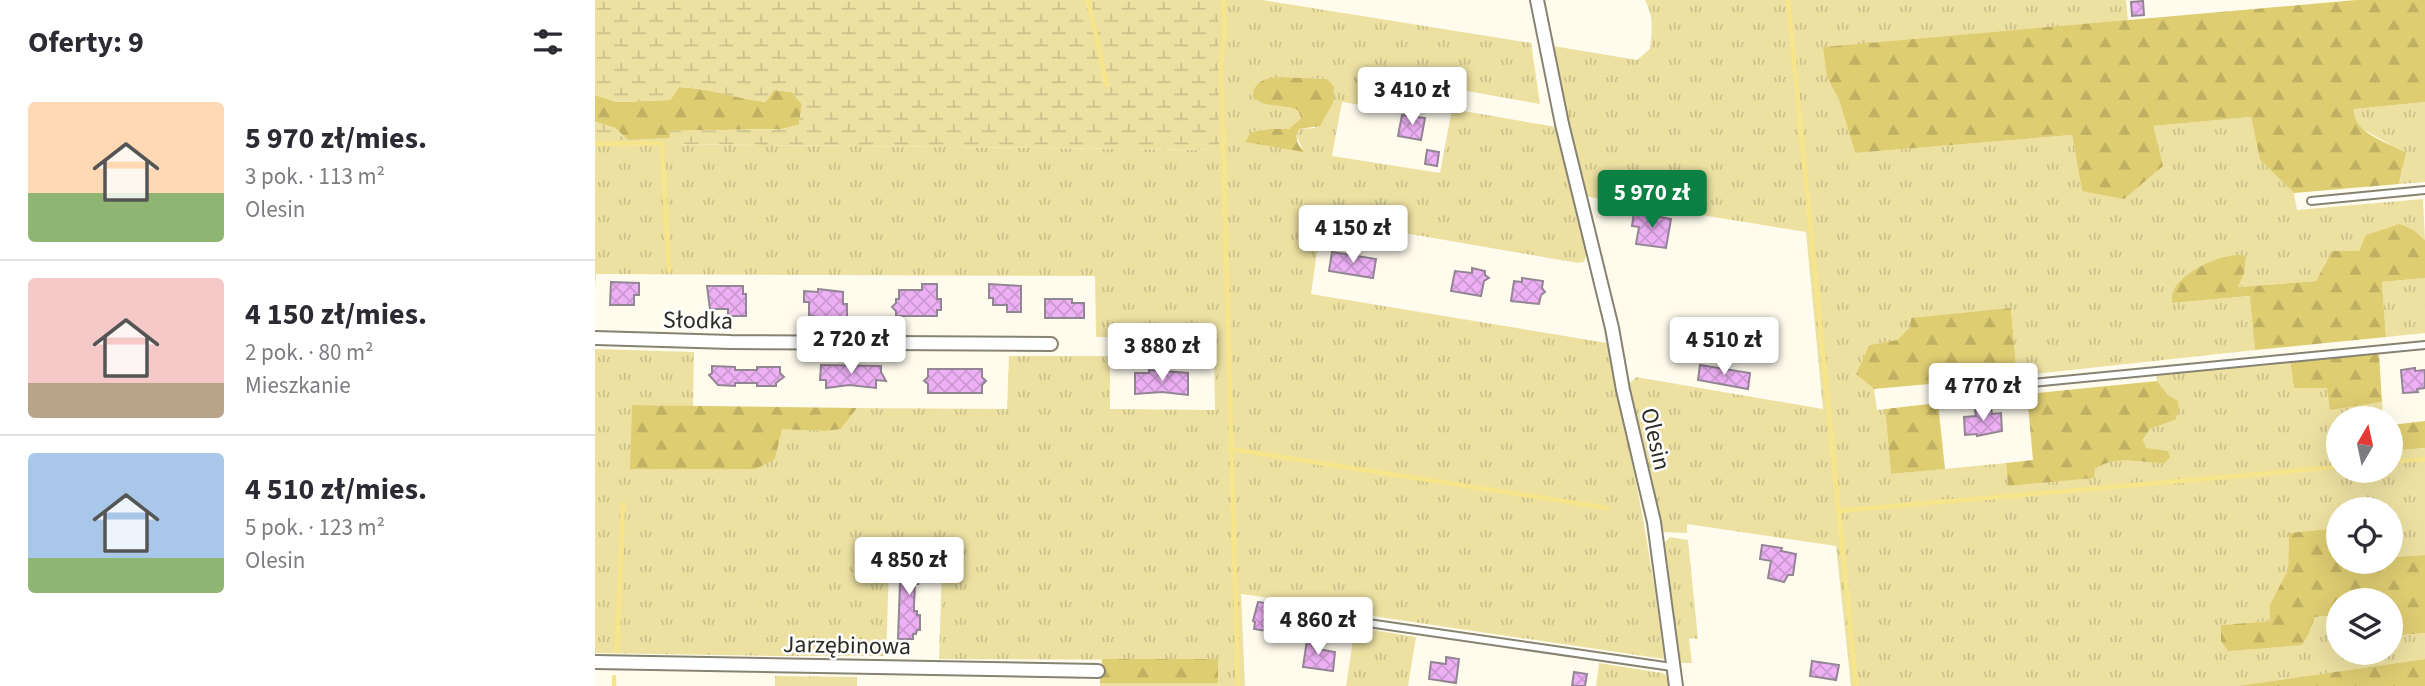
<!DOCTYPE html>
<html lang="pl">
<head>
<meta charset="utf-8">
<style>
	:root { --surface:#fff; --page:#f7f7f7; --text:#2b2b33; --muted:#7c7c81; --line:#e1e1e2; --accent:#0b8043 }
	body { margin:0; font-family:"Source Sans 3",sans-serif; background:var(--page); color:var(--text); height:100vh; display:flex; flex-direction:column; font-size:26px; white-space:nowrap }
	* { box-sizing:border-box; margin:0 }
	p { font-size:23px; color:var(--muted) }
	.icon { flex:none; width:38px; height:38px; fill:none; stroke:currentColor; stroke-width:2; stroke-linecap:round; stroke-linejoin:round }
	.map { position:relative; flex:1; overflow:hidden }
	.side { display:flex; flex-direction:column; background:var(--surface); width:595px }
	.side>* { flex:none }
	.needle { width:46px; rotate:9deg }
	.tools { position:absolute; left:1731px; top:406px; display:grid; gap:14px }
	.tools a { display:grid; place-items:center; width:77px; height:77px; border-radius:50%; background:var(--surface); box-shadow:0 7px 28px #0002; font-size:35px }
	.price { position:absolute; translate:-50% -60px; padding:0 16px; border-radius:7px; background:#fff; color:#222; font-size:23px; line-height:46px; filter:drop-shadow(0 2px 4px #0008) }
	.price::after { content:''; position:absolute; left:50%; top:42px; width:21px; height:16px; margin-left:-10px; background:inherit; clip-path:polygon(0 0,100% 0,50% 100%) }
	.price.current { background:var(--accent); color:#fff }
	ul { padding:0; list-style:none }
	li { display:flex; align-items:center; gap:21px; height:175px; padding:0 28px }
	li+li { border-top:2px solid var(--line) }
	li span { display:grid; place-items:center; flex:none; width:196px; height:140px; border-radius:7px; color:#555 }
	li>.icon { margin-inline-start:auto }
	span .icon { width:84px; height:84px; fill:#fffc; stroke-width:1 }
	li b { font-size:30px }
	h2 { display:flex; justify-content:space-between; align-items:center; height:84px; padding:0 28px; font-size:30px }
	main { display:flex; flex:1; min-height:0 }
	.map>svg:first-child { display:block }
</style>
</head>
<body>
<main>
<section class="side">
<h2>Oferty: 9<svg class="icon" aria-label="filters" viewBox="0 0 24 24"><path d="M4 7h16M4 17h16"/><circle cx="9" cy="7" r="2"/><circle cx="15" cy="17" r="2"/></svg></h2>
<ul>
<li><span style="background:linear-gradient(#ffd9b3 65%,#8fb573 0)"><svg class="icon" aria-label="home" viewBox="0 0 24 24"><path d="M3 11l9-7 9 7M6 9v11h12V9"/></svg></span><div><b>5 970 zł/mies.</b><p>3 pok. · 113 m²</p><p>Olesin</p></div></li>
<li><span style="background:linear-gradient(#f6c9c9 75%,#b9a48a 0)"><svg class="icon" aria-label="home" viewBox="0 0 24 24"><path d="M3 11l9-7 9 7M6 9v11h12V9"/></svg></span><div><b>4 150 zł/mies.</b><p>2 pok. · 80 m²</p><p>Mieszkanie</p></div></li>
<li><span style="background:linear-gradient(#a9c7e8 75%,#8fb573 0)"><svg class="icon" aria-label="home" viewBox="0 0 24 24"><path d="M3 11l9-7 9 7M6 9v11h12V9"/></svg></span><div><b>4 510 zł/mies.</b><p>5 pok. · 123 m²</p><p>Olesin</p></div></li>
</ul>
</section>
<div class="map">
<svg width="1830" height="686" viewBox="0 0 1830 686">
	<defs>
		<pattern id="grass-tufts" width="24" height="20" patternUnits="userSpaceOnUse" patternTransform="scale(1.75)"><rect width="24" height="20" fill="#ede1a2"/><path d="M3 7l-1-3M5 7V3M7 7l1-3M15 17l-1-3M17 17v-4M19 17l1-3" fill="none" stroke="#cbc18b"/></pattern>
		<pattern id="forest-firs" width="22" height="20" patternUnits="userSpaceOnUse" patternTransform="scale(1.75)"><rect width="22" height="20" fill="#dfcd72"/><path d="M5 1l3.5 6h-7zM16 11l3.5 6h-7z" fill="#c0b062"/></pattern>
		<pattern id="wetland-marsh" width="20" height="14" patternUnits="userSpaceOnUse" patternTransform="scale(1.75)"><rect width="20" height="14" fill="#ede1a2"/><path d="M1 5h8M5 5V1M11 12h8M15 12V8" fill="none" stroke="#cbc18b"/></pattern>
		<pattern id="building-cross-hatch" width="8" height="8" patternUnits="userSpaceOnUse" patternTransform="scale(1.75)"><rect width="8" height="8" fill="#edb0f4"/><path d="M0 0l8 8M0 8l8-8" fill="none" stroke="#cb98d1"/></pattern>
	</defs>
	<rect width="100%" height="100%" fill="#fffced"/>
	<g fill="url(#grass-tufts)" fill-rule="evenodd">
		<path d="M623,0H667L936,43L945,104L844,86L838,105L783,97L773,106L747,102L737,156L845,173L857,109L961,127L992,253L989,262L983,263L745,222L739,234L723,245L716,294L1012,343C1035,448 1057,553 1069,659L730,609L724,605L646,594L650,686H505V683H623V660L344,659L348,538H295L291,656H180L0,653V349L99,352L98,406L37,405L36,469L180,459L187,428L230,431L246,429L262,408L412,409L414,356H515V409L620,410L619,363L611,356V337H501L500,276L1,274L0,290V140L75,138V144L623,150ZM687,77L732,79L720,128L704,129L701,134L708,151L656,132L675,129H694L706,118L703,110L694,105L681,106Z"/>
		<path d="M1050,0H1531L1533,21L1287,43L1232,77L1244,100L1260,153L1477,135L1487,191L1557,126L1656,117L1665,160L1699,193L1702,210L1828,199L1830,240L1820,231L1764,251H1737L1721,281L1642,287L1649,273L1577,303L1656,296L1660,350L1422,376L1416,308L1316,326L1302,340L1274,345L1261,374L1279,389L1282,410L1290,409L1296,474L1411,463L1413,485L1500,469C1519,455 1547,462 1570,464L1551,448L1548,441L1555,429L1580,420L1573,395L1562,381L1561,375L1695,361L1699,388H1733L1736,409L1787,402L1788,418H1743V430L1734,432L1739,455H1743V471H1796V451L1830,448V555L1796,557V509H1743V528L1694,533L1693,570L1675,621L1626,625L1714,633L1720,617L1743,615V653H1796V636L1830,633V659L1642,686H1256L1241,546L1092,524V533L1069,532L1063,527L1034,384L1041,377L1228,409L1211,232L989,196L958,46L1042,60L1055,49C1057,30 1059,17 1050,0Z"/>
		<path d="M1830,102V182L1804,184L1808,169C1805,161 1801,149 1794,144C1780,134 1758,130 1759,109Z"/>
		<polygon points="1830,278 1830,333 1791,337 1787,282"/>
		<polygon points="1075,537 1093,540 1103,639 1094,638 1097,663 1086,663 1068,549 1069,543"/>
		<polygon points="760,627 821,637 813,686 751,686"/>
		<polygon points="1004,663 1067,673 1071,675 1074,686 1001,686"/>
		<polygon points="180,676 262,677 262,686 180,686"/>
	</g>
	<g fill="url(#forest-firs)">
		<path d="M1761,0H1830V102L1759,109C1757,133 1794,143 1811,153L1804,184L1699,193L1665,160L1656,117L1558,126L1568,166L1529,199L1487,191L1477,135L1260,153L1244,100L1232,77L1228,47Z"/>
		<path d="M687,77L732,79L739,87L738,103L725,126L704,129L701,134L703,144L709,152L650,142L656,132L675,129H694L706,118L703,110C688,103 671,109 658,97C658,80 673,78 687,77Z"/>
		<path d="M84,87C114,88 141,98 170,102L179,90L197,92L207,104L204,125L187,129L75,131V138L33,140L20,128L0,122V95L22,102L75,100Z"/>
		<path d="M1805,224L1820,231L1830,240V278L1787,282L1791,337L1660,350L1655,296L1577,303C1577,299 1577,295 1578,292C1585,272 1632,250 1651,256L1649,273L1643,287L1721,281L1737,251H1764L1771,235Z"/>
		<polygon points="1416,308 1422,376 1279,389 1261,374 1274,345 1302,340 1316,326 1316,318"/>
		<polygon points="1784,353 1787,402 1735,410 1732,388 1699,388 1695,361"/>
		<path d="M1562,381L1573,395L1583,401L1584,412L1580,420L1555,429L1548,440L1551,448L1573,451L1575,457L1569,464C1547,462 1519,455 1500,469L1499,478L1413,486L1411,463L1438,460L1432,394Z"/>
		<polygon points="1343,403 1350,469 1296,474 1290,409"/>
		<polygon points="37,405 262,408 246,429 230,431 187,429 180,459 161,469 35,469"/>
		<polygon points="1830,421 1830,448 1796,451 1796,425"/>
		<polygon points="1743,528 1743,562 1796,562 1796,557 1830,555 1830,633 1796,636 1796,600 1743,600 1743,615 1720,617 1714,633 1707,645 1633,651 1626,641 1626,625 1675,621 1675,605 1693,570 1694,533"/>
		<polygon points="507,659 623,659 623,683 505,683"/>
		<polygon points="1830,659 1830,686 1642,686"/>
	</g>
	<g fill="url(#wetland-marsh)">
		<path d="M0,0H623L624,150L75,144V131L187,129L204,125L207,104L197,92L179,90L171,102C141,99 114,88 84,87L75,100L22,102L0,95Z"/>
		<polygon points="0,122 20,128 33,140 0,140"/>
	</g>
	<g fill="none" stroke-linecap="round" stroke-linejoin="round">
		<g stroke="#f7e58a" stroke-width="4.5">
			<polyline points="493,0 512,85"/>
			<polyline points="629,0 629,35 626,63 643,686"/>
			<polyline points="1193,0 1261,686"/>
			<polyline points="0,144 67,143 74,271"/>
			<polyline points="635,449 1013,508"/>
			<polyline points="1796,462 1830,459"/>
			<polyline points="1243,511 1743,467"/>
			<polyline points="22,651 28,504"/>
			<polyline points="19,686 19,677"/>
		</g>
	</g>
	<g fill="url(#building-cross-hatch)" stroke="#938694" stroke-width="2">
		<polygon points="1548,1 1549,15 1537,16 1536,2"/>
		<polygon points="807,115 830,118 826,140 803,136"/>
		<polygon points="832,150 844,152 842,166 830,164"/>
		<polygon points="1039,212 1076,219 1071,248 1041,244 1044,227 1037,226"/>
		<polygon points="737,252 781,259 778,278 734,271"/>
		<polygon points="877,268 890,271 890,275 894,278 889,281 886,296 856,291 860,271 877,273"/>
		<polygon points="927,278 948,281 947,288 950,292 946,295 944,304 916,301 919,281 927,282"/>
		<polygon points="16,282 44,283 44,295 39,295 39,305 15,305"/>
		<polygon points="327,284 342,284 342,299 346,299 346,310 342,310 342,316 301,316 301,311 297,307 301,303 301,299 304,299 304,290 327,290"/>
		<polygon points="394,284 426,286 426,312 412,312 412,305 398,305 398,298 394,298"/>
		<polygon points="112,286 148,286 148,294 151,294 151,316 133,316 133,309 115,309"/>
		<polygon points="223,289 248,292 248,304 252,304 252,320 214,316 214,302 209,302 209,291 223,292"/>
		<polygon points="450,299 477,299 477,303 489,303 489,318 450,318"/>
		<polygon points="226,365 286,366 286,372 291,381 281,380 281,388 254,385 231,388 231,380 225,380"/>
		<polygon points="1105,365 1155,373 1153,389 1103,380"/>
		<polygon points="117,366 140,367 140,370 162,370 162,367 185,367 185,373 189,377 181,383 181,386 162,386 162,383 140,383 140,386 123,385 114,375 117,373"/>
		<polygon points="1820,368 1820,371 1830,370 1830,388 1822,389 1823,392 1808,393 1806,370"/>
		<polygon points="333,369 387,369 387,377 391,381 387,385 387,393 333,393 333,384 329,381 333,377"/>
		<polygon points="554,370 593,373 593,395 567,392 540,394 540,373 554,373"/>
		<polygon points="1396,408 1397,414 1406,413 1407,431 1382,436 1382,434 1370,435 1369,417 1381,416 1380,410"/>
		<polygon points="1167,545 1187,548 1186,551 1201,554 1198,575 1193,575 1189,582 1173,578 1176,561 1165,559"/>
		<polygon points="306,555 321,555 321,561 324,561 324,565 327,565 326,580 323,580 323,584 320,584 319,605 319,611 322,611 322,615 325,615 325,630 322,630 321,634 318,634 318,639 303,639"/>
		<polygon points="663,602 690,606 688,621 681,620 679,632 659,629 660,622 658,621"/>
		<polygon points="712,640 724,641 723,649 740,652 738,671 708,667"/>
		<polygon points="851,657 864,659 861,683 834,679 836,662 851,664"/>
		<polygon points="1217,661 1244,665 1241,680 1215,676"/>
		<polygon points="979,672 992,674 990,686 977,686"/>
	</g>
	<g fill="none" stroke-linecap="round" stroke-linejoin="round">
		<g stroke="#868372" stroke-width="10">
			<g id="lane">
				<polyline points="1716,201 1830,190"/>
				<polyline points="1385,388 1830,345"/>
				<polyline points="704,613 1077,667"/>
			</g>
		</g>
		<g stroke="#868372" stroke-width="16">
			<g id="street">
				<polyline points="942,0 967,124 1017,328 1028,390 1059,522 1081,686"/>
				<polyline points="0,338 136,342 456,344"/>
				<polyline points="0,662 503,671"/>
			</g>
		</g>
		<use href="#lane" stroke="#fff" stroke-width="6"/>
		<use href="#street" stroke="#fff" stroke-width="12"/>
	</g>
	<g text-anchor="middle" stroke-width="5" stroke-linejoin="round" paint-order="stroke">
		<g font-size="24" fill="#2b2a23" stroke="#fff">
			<text transform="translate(103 320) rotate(1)" y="8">Słodka</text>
			<text transform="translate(1061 439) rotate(77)" y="8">Olesin</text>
			<text transform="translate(252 645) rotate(1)" y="8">Jarzębinowa</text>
		</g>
	</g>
</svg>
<div class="tools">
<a><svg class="needle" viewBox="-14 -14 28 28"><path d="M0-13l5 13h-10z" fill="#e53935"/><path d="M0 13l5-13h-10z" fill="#7c7c81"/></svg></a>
<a><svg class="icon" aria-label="locate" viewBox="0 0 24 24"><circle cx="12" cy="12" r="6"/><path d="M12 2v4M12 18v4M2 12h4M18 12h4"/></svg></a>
<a><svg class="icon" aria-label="layers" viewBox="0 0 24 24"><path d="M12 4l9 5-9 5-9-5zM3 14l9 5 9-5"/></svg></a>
</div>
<b class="price" style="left:817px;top:127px">3 410 zł</b>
<b class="price current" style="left:1057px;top:230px">5 970 zł</b>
<b class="price" style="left:758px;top:265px">4 150 zł</b>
<b class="price" style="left:256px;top:376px">2 720 zł</b>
<b class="price" style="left:1129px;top:377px">4 510 zł</b>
<b class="price" style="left:567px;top:383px">3 880 zł</b>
<b class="price" style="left:1388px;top:423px">4 770 zł</b>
<b class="price" style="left:314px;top:597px">4 850 zł</b>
<b class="price" style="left:723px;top:657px">4 860 zł</b>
</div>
</main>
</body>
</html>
